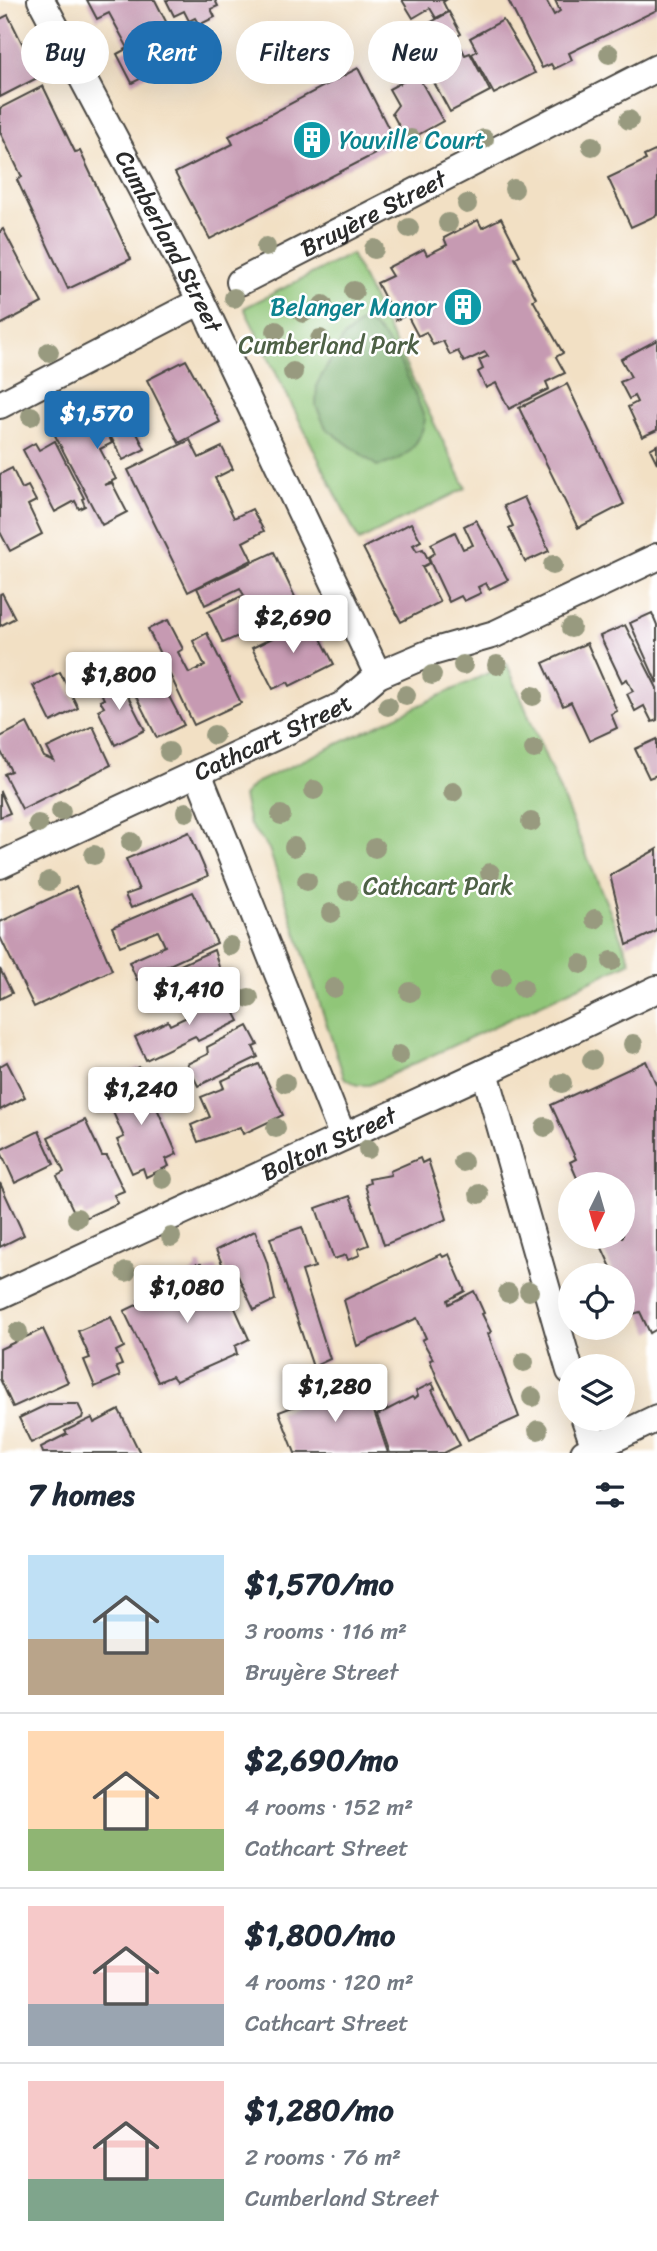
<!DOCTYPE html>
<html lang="en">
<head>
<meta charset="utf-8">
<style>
	:root { --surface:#fff; --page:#f2f2f3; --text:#1f2937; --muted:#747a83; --line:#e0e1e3; --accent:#1f6fb2 }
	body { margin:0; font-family:Sriracha,sans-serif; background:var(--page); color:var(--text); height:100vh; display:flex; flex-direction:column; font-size:26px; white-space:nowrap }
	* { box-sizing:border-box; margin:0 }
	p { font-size:23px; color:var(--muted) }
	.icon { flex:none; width:38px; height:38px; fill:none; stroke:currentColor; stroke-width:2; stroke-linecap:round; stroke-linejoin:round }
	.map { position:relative; height:1453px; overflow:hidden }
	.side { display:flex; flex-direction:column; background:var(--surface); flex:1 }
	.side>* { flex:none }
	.guide { position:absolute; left:21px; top:21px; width:616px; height:63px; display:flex; gap:14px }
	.needle { width:46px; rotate:185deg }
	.fabs { position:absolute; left:558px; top:1172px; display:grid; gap:14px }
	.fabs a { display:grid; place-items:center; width:77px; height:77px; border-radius:50%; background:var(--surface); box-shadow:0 7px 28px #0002; font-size:35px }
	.price { position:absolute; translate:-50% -60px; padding:0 16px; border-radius:7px; background:#fff; color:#222; font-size:23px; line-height:46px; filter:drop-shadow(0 2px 4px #0008) }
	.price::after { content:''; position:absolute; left:50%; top:42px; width:21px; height:16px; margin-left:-10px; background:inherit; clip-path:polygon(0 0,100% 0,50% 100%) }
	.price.on { background:var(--accent); color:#fff }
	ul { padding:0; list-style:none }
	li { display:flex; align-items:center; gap:21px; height:175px; padding:0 28px }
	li+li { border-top:2px solid var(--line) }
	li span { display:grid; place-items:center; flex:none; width:196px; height:140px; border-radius:0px; color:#555 }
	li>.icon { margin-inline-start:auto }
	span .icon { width:84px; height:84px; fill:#fffc; stroke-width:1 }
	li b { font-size:30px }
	h2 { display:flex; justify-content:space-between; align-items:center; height:84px; padding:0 28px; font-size:30px }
	.pill { padding:0 24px; border-radius:32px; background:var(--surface); box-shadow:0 7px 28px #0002; font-size:24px; line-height:63px }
	.pill.on { background:var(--accent); color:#fff }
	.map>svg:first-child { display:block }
</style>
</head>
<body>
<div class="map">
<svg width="657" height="1453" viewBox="0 0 657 1453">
	<rect width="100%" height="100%" fill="#fff"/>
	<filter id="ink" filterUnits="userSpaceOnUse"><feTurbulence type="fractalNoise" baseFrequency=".0143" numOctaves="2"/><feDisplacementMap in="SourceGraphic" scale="14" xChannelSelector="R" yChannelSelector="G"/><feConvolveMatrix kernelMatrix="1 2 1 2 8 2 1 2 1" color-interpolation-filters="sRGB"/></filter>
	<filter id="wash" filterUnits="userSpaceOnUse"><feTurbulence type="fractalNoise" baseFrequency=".00686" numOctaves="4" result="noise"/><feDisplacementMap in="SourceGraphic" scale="28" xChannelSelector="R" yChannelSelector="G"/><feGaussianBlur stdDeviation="1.57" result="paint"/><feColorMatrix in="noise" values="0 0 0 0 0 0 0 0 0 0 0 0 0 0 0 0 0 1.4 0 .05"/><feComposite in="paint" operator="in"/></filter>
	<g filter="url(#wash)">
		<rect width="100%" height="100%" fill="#f2e0c4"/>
		<g fill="#90c678" stroke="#5e7852" stroke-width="2">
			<polygon points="351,254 466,488 359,541 244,308"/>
			<polygon points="507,664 631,962 369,1085 357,1085 344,1077 269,849 249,824 243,796 255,783"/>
		</g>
		<path fill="#74ab68" stroke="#506b4a" stroke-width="2" d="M362,321C392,331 415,392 425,420C419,447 405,461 377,466L326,428L316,406L317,384L343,338Z"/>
		<g id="blocks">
			<g fill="#c69ab2">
				<polygon points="87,0 155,0 184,57 132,83 117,54 128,48 109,13 97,19"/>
				<polygon points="166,0 215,0 218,6 211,9 215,17 199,25 195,18 189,21 184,11 174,16"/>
				<polygon points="402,0 446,0 443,2 448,12 436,18 430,8 413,18"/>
				<polygon points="508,0 546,0 554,15 560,11 555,0 657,0 657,10 569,53 572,60 554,69 551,64 542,68"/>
				<polygon points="449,12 461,34 456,37 465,55 470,53 490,91 450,112 418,53 440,42 430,23"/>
				<polygon points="8,15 39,77 0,97 0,19"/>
				<polygon points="503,20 535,73 494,94 472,54 477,51 470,38"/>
				<polygon points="358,68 396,143 210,239 175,173 233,144 229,136"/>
				<polygon points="417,74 443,121 407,141 392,113 398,105 389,89"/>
				<polygon points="43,86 75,152 80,151 131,259 68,289 17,180 22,177 0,132 0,108"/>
				<polygon points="657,150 657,215 631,227 608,178 646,160 644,156"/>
				<polygon points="501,218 520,255 515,258 536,298 533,300 563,353 556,357 565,373 546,382 549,389 509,409 496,383 486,388 478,372 483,369 479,360 488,356 485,352 464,362 458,351 450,355 443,341 433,345 426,332 418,336 407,315 396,320 377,283 392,276 387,268 424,249 427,255 447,245 444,238 478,220 482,228"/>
				<polygon points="3,229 42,303 0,325 0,231"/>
				<polygon points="657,340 657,430 642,437 628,407 637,402 634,396 629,399 620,382 631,377 621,359"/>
				<polygon points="186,360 220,422 179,443 147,380"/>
				<polygon points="567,384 624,504 578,528 519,408"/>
				<polygon points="119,398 145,449 123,460 98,413 112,443 100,449 116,479 104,485 112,483 127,512 102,525 48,422 91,400 96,410"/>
				<polygon points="190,440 199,458 222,447 233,469 215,478 234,518 252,509 264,531 243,542 252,560 188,592 128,470"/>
				<polygon points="55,441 84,498 82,499 85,506 79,509 75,501 55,512 23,450 35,443 39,450"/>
				<polygon points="657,445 657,463 650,449"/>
				<polygon points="12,468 22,489 28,486 36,501 28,505 42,534 10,551 0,532 0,474"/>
				<polygon points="524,497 549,551 525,562 509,528 513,526 504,506"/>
				<polygon points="476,520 508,580 489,589 486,583 478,587 481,593 464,601 461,596 449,602 431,564 429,557 435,553 431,544 455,532 463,549 473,545 464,526"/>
				<polygon points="411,523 421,541 413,545 417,551 423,549 430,563 422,567 440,602 401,622 363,548"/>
				<polygon points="274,552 302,612 262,631 260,626 223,643 208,612 244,595 242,592 240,588 205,605 197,588"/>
				<polygon points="2,593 15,618 0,626 0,594"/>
				<polygon points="652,613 657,625 657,683 630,623"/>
				<polygon points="311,619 334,664 290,686 288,682 273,689 252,648"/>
				<polygon points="168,620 183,649 178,652 189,673 205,666 193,641 207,633 241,703 194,725 148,629"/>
				<polygon points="625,625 657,688 657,720 652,722 644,706 635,711 627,694 633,691 627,679 622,682 600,636"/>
				<polygon points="587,643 617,711 611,714 617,728 589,741 571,702 563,706 543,663"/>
				<polygon points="152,664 184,725 157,738 126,677"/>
				<polygon points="60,672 78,708 51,722 33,686"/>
				<polygon points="117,675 145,730 115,745 98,710 104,707 100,701 104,699 97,685"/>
				<polygon points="27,723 44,757 54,761 47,748 93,726 111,765 22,809 4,774 11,771 0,750 0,737"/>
				<polygon points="657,739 657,775 649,778 635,749"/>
				<polygon points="0,791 10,813 0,817"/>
				<polygon points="189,832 208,876 131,908 125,895 139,890 126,859"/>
				<polygon points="657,849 657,931 627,945 610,875"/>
				<polygon points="76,886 112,970 34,1007 0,937 0,922"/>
				<polygon points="193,892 217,943 137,980 129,962 165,946 158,931 120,946 112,927"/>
				<polygon points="214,950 223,981 169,1005 156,976"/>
				<polygon points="0,969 12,993 0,999"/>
				<polygon points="225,994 239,1021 198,1041 195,1036 146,1060 135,1037 168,1021 170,1025 187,1017 185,1013"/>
				<polygon points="248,1026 258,1045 253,1047 258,1057 198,1086 187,1064 208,1054 207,1047"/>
				<polygon points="646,1061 657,1086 657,1329 650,1333 640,1312 633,1314 623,1292 623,1276 615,1276 597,1237 623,1237 623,1185 580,1185 570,1162 576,1159 551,1105"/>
				<polygon points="7,1062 25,1097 0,1110 0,1066"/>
				<polygon points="259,1064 283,1115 243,1134 240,1127 198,1142 191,1125 210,1117 201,1097 224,1088 221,1081"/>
				<polygon points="139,1067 177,1154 166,1159 169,1166 146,1177 143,1168 132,1173 117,1140 124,1137 109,1103 127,1095 118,1076"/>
				<polygon points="85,1120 102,1156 107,1156 124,1191 114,1195 118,1203 85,1218 82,1211 75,1214 57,1176 64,1172 48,1137"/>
				<polygon points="39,1131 54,1164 15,1183 0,1150"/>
				<polygon points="420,1158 422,1163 428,1160 447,1219 384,1245 365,1185 370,1183 369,1179 391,1175 390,1171"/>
				<polygon points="0,1183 24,1235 0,1247"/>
				<polygon points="350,1196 369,1245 358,1249 360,1255 348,1260 346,1255 334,1259 316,1208"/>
				<polygon points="302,1227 315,1267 302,1271 330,1359 313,1367 270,1238"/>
				<polygon points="255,1231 267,1262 275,1300 254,1310 238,1276 229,1280 216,1250"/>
				<polygon points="441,1254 443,1257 449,1254 465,1291 448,1300 449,1304 474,1291 484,1313 482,1314 491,1332 488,1334 519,1417 468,1440 438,1380 430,1360 433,1359 422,1340 426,1338 417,1318 357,1346 344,1300"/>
				<polygon points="196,1264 201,1264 203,1273 216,1266 249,1339 235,1346 237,1354 176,1381 172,1376 158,1382 124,1311 139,1304 138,1300 196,1270"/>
				<polygon points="111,1317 124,1347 116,1351 122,1365 116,1367 120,1376 95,1387 84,1360 90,1358 78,1331"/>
				<polygon points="43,1329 68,1382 13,1407 0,1379 0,1349"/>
				<polygon points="360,1381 365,1385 388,1453 295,1453 279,1412"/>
				<polygon points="432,1383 435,1389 432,1390 460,1445 444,1453 390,1453 377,1415 412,1397 414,1399 418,1396 416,1391"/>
				<polygon points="48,1404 78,1404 83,1414 82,1418 31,1443 19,1418"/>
				<polygon points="119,1410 140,1453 43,1453 41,1447 67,1434 65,1431 92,1418 94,1423"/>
			</g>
		</g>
	</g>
	<g filter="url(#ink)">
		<use href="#blocks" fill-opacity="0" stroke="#494642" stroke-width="2"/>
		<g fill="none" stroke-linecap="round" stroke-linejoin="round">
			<g stroke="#494642" stroke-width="30">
				<g id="street">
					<path id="s1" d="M41,0L201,301L378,675"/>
					<path id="s2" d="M240,282L657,68"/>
					<polyline points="0,405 201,301"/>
					<polyline points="198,773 343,1137"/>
					<path id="s3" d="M0,865L343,705L378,675L432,652L495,634L657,557"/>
					<polyline points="485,1072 570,1371"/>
					<path id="s4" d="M0,1295L485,1072L657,989"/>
					<polyline points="585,1419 595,1448"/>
					<polyline points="584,1453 657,1418"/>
				</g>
			</g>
			<use href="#street" stroke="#fff" stroke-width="26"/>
		</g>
		<g fill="#989a7f">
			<circle cx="609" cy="54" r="10"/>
			<circle cx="629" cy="120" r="10"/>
			<circle cx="411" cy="139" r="10"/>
			<circle cx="484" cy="139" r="10"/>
			<circle cx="592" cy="146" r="10"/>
			<circle cx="514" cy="189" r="10"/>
			<circle cx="467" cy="204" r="10"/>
			<circle cx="448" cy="223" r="10"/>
			<circle cx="409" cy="228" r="10"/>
			<circle cx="266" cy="247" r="10"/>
			<circle cx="374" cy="249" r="10"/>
			<circle cx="354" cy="291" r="10"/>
			<circle cx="234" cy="298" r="10"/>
			<circle cx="323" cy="305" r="10"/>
			<circle cx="303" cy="313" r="10"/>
			<circle cx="276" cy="331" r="10"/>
			<circle cx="320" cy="339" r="10"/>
			<circle cx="49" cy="352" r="10"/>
			<circle cx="293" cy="372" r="10"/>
			<circle cx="31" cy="416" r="10"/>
			<circle cx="553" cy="565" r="10"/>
			<circle cx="571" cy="628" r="10"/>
			<circle cx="463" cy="665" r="10"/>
			<circle cx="497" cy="665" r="10"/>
			<circle cx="432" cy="675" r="10"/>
			<circle cx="406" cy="695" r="10"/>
			<circle cx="533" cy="696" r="10"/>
			<circle cx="388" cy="706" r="10"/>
			<circle cx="214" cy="735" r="10"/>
			<circle cx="534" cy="749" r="10"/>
			<circle cx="169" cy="752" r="10"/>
			<circle cx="314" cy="790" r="10"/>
			<circle cx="453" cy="792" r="10"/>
			<circle cx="61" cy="811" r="10"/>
			<circle cx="186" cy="812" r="10"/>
			<circle cx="281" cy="815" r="10"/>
			<circle cx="531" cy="822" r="10"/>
			<circle cx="38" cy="824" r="10"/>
			<circle cx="131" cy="842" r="10"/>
			<circle cx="294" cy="847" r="10"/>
			<circle cx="375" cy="848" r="10"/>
			<circle cx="94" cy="855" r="10"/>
			<circle cx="490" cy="873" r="10"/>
			<circle cx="49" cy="881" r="10"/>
			<circle cx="307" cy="881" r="10"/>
			<circle cx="348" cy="891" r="10"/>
			<circle cx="331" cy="913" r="10"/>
			<circle cx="595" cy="919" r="10"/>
			<circle cx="230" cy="946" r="10"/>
			<circle cx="612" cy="961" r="10"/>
			<circle cx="581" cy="964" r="10"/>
			<circle cx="501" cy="977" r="10"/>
			<circle cx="334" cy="988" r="10"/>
			<circle cx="523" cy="988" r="10"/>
			<circle cx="410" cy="992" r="10"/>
			<circle cx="249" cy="998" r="10"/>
			<circle cx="633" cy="1044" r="10"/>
			<circle cx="399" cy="1055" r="10"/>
			<circle cx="592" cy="1060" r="10"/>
			<circle cx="285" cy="1083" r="10"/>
			<circle cx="562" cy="1083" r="10"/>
			<circle cx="545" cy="1127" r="10"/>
			<circle cx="276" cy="1128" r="10"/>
			<circle cx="368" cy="1149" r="10"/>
			<circle cx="463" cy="1162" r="10"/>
			<circle cx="163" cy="1179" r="10"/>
			<circle cx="479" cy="1194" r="10"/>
			<circle cx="77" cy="1218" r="10"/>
			<circle cx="171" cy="1237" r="10"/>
			<circle cx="126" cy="1272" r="10"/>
			<circle cx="529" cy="1291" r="10"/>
			<circle cx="508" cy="1293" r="10"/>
			<circle cx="18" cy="1332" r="10"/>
			<circle cx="524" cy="1362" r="10"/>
			<circle cx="532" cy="1397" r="10"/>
			<circle cx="538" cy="1430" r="10"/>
		</g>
	</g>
	<defs>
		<g id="building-disc" transform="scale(2.0125)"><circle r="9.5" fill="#0f9aa8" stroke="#fff"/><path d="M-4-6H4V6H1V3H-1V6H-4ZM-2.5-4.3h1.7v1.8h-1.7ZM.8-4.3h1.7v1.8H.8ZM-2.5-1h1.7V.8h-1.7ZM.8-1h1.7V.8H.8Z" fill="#fff"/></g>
	</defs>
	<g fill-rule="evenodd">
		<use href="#building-disc" x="312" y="140"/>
		<use href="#building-disc" x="463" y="307"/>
	</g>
	<g text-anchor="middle" stroke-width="5" stroke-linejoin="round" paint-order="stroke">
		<g font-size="24" fill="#0d838f" stroke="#fff" text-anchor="start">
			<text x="339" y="148">Youville Court</text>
			<text x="436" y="315" text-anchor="end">Belanger Manor</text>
		</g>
		<g font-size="24" fill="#2b2b2b" stroke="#fff">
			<text dy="8" stroke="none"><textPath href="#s2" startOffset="150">Bruyère Street</textPath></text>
			<text dy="8" stroke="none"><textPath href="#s1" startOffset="273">Cumberland Street</textPath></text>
			<text dy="8" stroke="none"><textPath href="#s3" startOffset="301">Cathcart Street</textPath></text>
			<text dy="8" stroke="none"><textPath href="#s4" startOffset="362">Bolton Street</textPath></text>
		</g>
		<g font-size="24" fill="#4e6146" stroke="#fff">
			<text x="329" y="353">Cumberland Park</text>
			<text x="438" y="894">Cathcart Park</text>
		</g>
	</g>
</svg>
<div class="fabs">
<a><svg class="needle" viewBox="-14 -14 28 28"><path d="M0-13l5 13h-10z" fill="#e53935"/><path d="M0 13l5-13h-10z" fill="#747a83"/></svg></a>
<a><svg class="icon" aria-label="locate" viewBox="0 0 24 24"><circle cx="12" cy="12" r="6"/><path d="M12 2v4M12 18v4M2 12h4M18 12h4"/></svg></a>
<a><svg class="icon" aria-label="layers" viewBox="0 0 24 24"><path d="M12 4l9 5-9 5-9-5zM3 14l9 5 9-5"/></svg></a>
</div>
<b class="price on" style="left:97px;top:451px">$1,570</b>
<b class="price" style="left:293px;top:655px">$2,690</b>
<b class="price" style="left:119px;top:712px">$1,800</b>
<b class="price" style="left:189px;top:1027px">$1,410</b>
<b class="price" style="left:141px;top:1127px">$1,240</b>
<b class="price" style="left:187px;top:1325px">$1,080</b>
<b class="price" style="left:335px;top:1424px">$1,280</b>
<div class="guide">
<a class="pill">Buy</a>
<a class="pill on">Rent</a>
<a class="pill">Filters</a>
<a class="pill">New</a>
</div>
</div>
<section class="side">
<h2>7 homes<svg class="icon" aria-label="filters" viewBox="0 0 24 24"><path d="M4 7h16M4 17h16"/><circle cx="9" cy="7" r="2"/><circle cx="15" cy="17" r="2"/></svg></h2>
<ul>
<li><span style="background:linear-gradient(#bfe0f5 60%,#b9a48a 0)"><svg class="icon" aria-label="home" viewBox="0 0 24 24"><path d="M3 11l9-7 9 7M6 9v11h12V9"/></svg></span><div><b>$1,570/mo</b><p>3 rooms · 116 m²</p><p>Bruyère Street</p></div></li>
<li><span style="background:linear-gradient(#ffd9b3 70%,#8fb573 0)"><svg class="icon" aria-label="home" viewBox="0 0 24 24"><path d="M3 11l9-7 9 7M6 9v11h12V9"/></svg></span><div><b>$2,690/mo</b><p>4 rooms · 152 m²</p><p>Cathcart Street</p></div></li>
<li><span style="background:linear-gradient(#f6c9c9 70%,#9aa5b1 0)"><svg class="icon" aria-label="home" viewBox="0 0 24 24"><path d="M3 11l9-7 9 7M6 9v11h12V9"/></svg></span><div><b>$1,800/mo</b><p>4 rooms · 120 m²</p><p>Cathcart Street</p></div></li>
<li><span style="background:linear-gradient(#f6c9c9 70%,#7fa58c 0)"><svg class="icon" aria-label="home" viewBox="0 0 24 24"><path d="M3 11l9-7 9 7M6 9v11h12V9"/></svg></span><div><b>$1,280/mo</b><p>2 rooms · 76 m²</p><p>Cumberland Street</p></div></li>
</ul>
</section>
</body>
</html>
